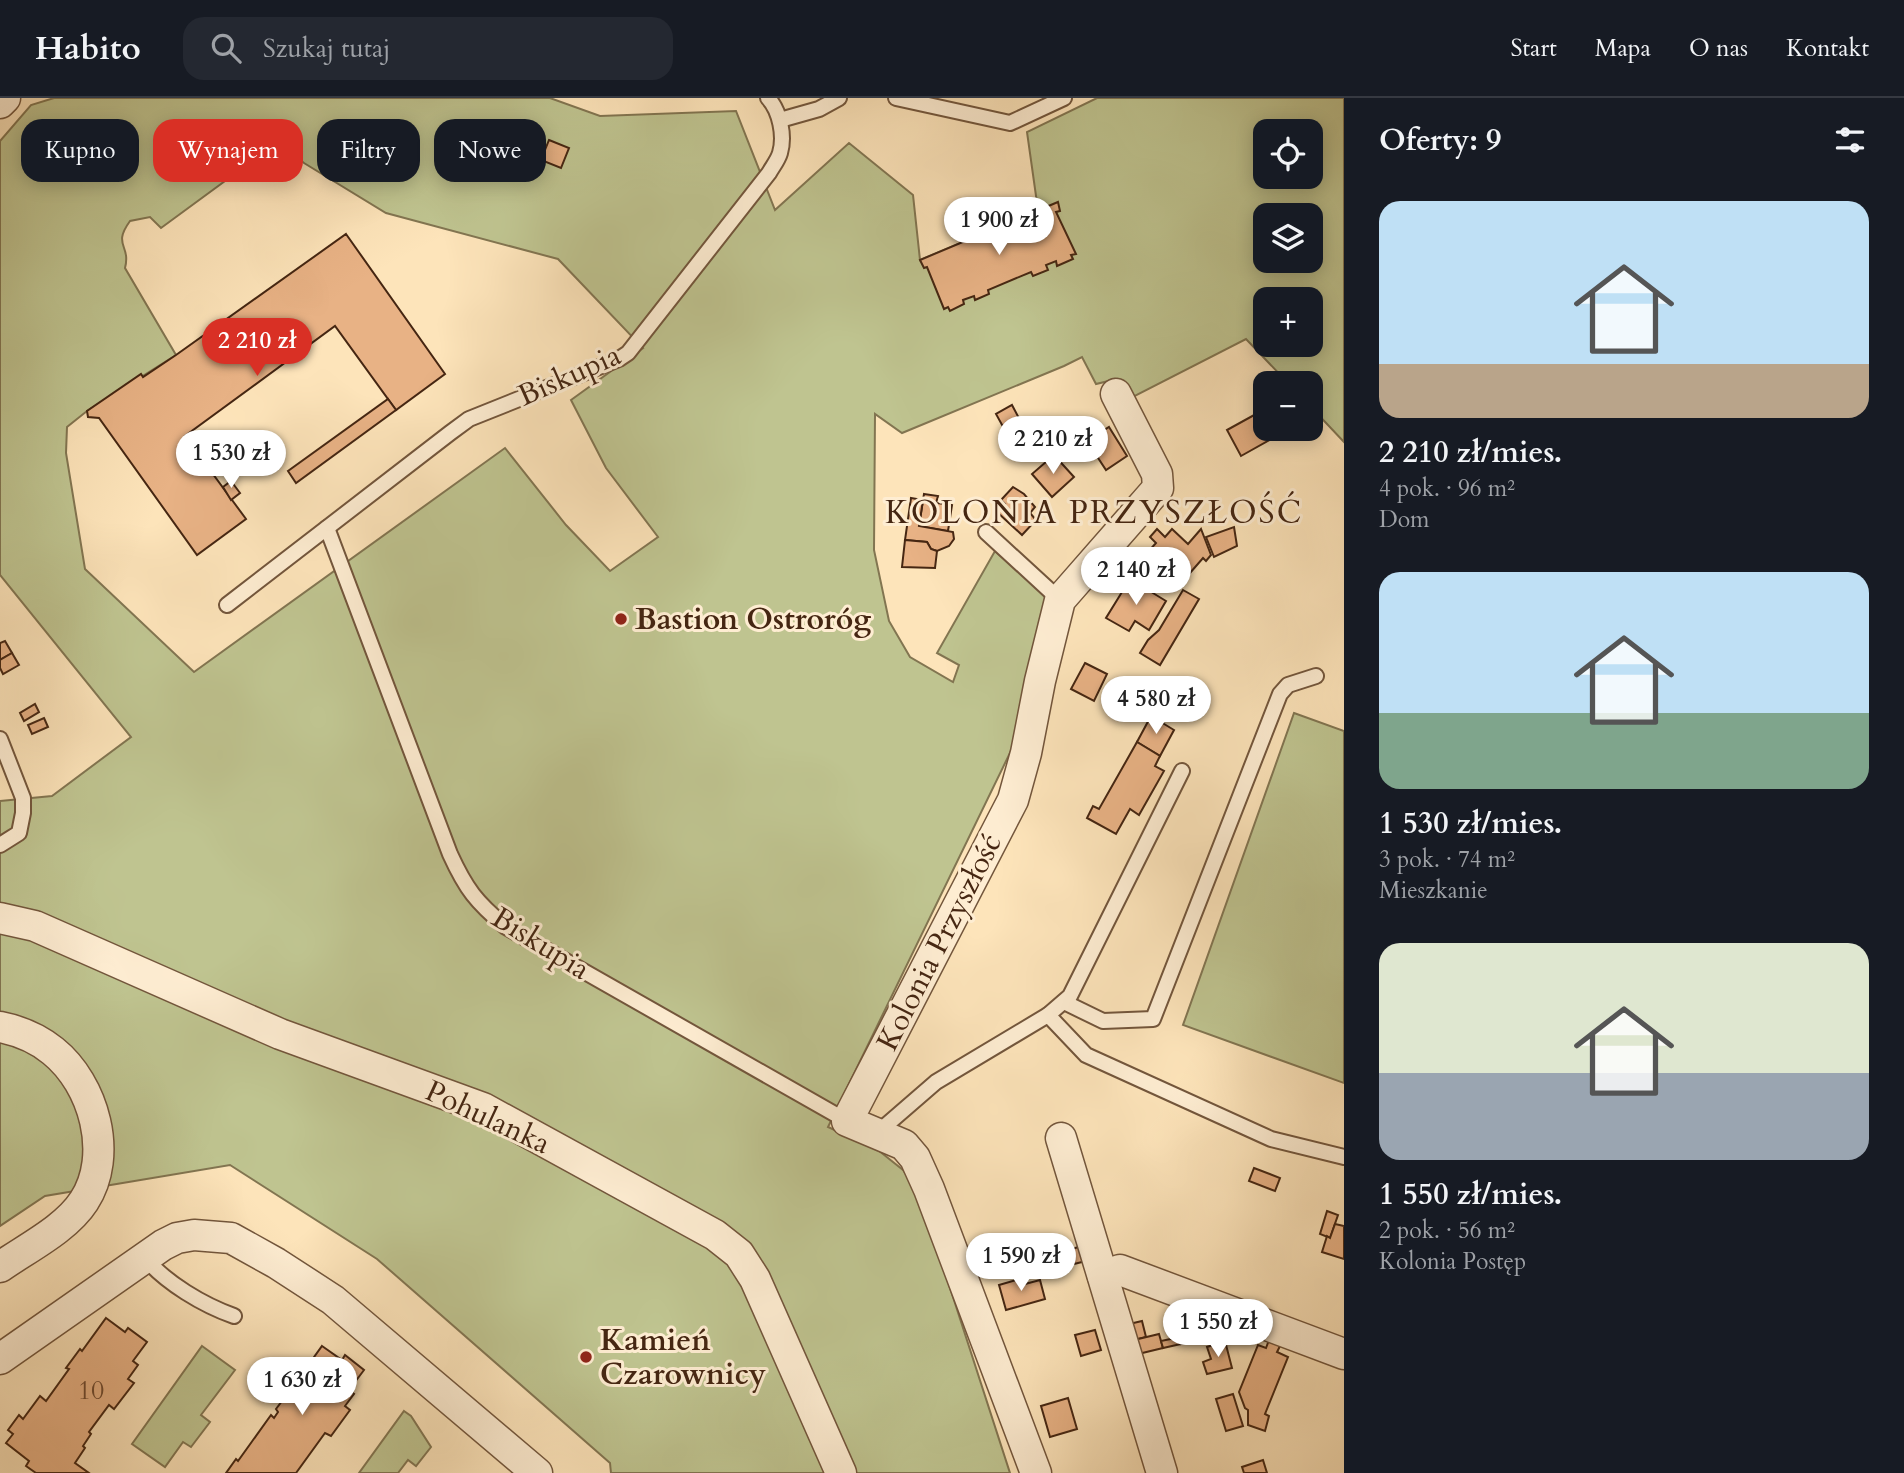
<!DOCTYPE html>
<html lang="pl">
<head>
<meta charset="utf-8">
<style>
	:root { --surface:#171b24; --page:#242831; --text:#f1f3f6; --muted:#9ea1a6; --line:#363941; --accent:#d93025 }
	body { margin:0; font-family:Cardo,serif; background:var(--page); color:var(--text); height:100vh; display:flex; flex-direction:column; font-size:26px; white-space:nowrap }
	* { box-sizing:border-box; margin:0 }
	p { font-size:23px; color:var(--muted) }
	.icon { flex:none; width:38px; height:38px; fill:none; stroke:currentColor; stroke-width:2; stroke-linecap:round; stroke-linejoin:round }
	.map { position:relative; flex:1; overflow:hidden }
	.details { display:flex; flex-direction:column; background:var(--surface); width:560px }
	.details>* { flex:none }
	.hud { position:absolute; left:21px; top:21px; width:665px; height:63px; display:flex; gap:14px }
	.fabs { position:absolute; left:1253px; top:21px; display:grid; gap:14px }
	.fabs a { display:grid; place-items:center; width:70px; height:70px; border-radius:14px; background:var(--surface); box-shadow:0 4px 18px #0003; font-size:35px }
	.price { position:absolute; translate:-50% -60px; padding:0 16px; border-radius:24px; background:#fff; color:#222; font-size:23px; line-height:46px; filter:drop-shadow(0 2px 4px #0008) }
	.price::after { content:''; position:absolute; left:50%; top:42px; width:21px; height:16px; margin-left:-10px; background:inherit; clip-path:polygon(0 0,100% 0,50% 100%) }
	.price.current { background:var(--accent); color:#fff }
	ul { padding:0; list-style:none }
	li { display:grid; align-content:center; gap:14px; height:371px; padding:0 35px }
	li span { display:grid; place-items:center; height:217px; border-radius:21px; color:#555 }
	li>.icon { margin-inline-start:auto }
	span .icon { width:126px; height:126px; fill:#fffc; stroke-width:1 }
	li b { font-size:30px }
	h2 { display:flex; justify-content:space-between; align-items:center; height:84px; padding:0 35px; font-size:30px }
	.tag { padding:0 24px; border-radius:21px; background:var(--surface); box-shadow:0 4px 18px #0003; font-size:24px; line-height:63px }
	.tag.current { background:var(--accent); color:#fff }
	header { display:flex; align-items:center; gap:42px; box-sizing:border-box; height:98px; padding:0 35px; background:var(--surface); border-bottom:2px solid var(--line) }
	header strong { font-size:33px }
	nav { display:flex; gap:38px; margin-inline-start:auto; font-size:24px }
	.search { width:490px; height:63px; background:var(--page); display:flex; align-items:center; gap:18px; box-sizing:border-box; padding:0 24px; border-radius:21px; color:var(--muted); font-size:26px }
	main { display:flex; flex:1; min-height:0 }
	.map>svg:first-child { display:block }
</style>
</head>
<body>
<header>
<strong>Habito</strong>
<div class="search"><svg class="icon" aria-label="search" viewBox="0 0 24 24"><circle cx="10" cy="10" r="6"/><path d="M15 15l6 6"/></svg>Szukaj tutaj</div>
<nav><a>Start</a><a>Mapa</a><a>O nas</a><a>Kontakt</a></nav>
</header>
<main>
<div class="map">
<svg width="1344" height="1375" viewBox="0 0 1344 1375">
	<rect width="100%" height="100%" fill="#fde4ba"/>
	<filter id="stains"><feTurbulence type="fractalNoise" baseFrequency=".00286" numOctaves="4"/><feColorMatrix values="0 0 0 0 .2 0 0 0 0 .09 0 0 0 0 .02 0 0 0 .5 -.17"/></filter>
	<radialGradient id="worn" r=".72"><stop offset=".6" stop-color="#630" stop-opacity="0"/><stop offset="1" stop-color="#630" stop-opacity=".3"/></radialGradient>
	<g fill="#bfc490" stroke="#827551" stroke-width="2" fill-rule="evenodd">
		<path d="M54,0H550L600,18L736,13L775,112L849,45L913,97L920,162L1038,112L1027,34L1097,0H1344V344L1311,309V285H1288L1246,241L1127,302L1117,281L1096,286L1082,259L1064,268L902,335L875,316L874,452L889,523L910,559L953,584L959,567L937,555L995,453L1047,498L1026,622L828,1029L878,1052L903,1072L919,1094L1010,1375H611L610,1365L377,1161L230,1067L45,1098L0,1128V703L52,698L131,639L0,477V43L31,7ZM1265,33H1311V79H1265ZM278,44L304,65L386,115L558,161L643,250L571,302L606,370L658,439L610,473L566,427L505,350L194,574L85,471L66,355L67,329L87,313L176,257L125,170C131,146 112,148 130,123L150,119L161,130ZM1265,117H1311V163H1265ZM1265,201H1311V247H1265Z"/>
		<polygon points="1294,615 1344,633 1344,985 1183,927"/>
		<polygon points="202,1248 235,1272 201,1317 210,1324 191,1349 183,1344 165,1369 132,1346"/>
		<polygon points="404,1313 411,1318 431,1349 416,1368 408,1362 398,1375 359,1375"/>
	</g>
	<g fill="#e8b285" stroke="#452612" stroke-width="2">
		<polygon points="549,42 569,50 561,70 541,62"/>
		<polygon points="278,44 293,64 277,75 262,55"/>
		<polygon points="1058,104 1060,113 1056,114 1076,156 1071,157 1073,161 1057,168 1056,163 1046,167 1048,172 1033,178 1031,174 988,192 989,196 975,202 974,198 963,202 964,206 950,213 948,209 944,211 927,169 924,170 920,162"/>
		<polygon points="346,136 445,276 396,312 335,228 185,338 246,421 197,457 99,320 88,319 87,313 141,276 143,279 176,257"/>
		<polygon points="388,301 396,312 296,385 288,373"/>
		<polygon points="1012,307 1022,326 1027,324 1037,342 1017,354 996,316"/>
		<polygon points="1265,311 1265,331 1289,331 1241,358 1227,332"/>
		<polygon points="1109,329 1127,358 1106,372 1087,343"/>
		<polygon points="1054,357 1074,379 1052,399 1032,376"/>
		<polygon points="231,383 240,395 231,402 223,389"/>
		<polygon points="1013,389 1024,396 1035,409 1030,415 1036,422 1022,437 997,414 1005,406 1001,402"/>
		<polygon points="924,396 938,398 936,405 952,407 948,433 919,428"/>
		<polygon points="911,400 923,402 919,428 953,434 954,441 949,448 937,453 931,451 927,444 905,442"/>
		<polygon points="1234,429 1237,448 1214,459 1206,439"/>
		<polygon points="1157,431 1165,439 1172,431 1188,446 1201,431 1211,457 1206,463 1203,460 1190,475 1185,470 1171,488 1140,463 1156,445 1150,439"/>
		<polygon points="905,442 927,444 931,451 937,453 935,470 902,469"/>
		<polygon points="1130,481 1166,503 1149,532 1135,523 1129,533 1106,520"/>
		<polygon points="1183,492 1199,501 1160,567 1140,555 1148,542 1159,532"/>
		<polygon points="5,543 12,555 0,562 0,545"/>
		<polygon points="12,555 19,567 3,576 0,570 0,562"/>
		<polygon points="1085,565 1107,576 1094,603 1071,591"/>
		<polygon points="35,606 39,614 24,623 20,615"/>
		<polygon points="1151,618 1174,632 1160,658 1137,644"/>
		<polygon points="44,620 48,629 32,636 28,627"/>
		<polygon points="1137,644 1160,658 1155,668 1164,673 1139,717 1130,711 1116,736 1087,720 1093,708 1099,711"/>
		<polygon points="1254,1070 1280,1080 1275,1093 1249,1083"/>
		<polygon points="1327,1113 1338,1117 1330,1140 1320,1136"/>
		<polygon points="1335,1126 1344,1128 1344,1161 1322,1154 1327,1138 1330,1140"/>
		<polygon points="1082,1148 1086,1163 1062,1169 1058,1155"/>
		<polygon points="1023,1180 1025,1186 1040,1182 1045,1201 1006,1212 999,1187"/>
		<polygon points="1209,1212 1221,1217 1226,1234 1181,1246 1175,1219"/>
		<polygon points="106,1220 125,1234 128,1230 147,1244 133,1263 138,1267 128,1281 134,1285 114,1311 109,1307 89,1334 91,1336 83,1348 85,1350 75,1365 89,1375 36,1375 26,1368 29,1363 6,1345 13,1336 8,1332 19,1317 23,1321 40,1298 46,1303 69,1271 66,1270 80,1251 82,1253"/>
		<polygon points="1142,1223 1146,1239 1130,1243 1125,1227"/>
		<polygon points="1095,1232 1101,1252 1081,1258 1075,1237"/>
		<polygon points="1159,1236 1163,1250 1134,1257 1130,1243"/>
		<polygon points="1180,1239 1181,1246 1163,1250 1161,1243"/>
		<polygon points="1269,1242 1281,1246 1277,1254 1288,1259 1265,1316 1269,1318 1265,1333 1248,1327 1248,1312 1245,1310 1239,1294 1258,1247 1266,1250"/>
		<polygon points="1225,1243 1232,1270 1207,1276 1203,1264 1211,1261 1207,1249"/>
		<polygon points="322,1248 342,1262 345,1257 364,1272 349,1292 354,1296 345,1308 350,1312 331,1338 325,1335 296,1375 226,1375 236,1361 238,1363 271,1317 274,1320 278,1314 276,1311 285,1299 283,1297 297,1278 299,1280"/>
		<polygon points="1233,1296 1243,1328 1226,1333 1216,1301"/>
		<polygon points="1068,1300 1077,1331 1050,1339 1041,1308"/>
		<polygon points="1263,1362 1267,1375 1244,1375 1242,1369"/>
	</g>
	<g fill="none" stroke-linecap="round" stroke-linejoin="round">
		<g stroke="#73563c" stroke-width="18">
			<g id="service">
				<polyline points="896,0 1010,25 1064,0"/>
				<polyline points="780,22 819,11 839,0"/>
				<path d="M327,430L450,756C466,791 476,804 506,829L847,1023"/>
				<polyline points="986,434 1060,502"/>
				<path d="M227,507L450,335L469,321L619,261L628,255L769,75C773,68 778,62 780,55C785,38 780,13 768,0"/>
				<polyline points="0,641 23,700 23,715 19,735 0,747"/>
				<polyline points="1064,904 1103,923 1153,921 1280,596 1288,587 1316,578"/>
				<polyline points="1048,917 1070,898 1182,673"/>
				<polyline points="876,1036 936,984 1048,917 1086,957 1271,1041 1344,1059"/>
				<path d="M145,1160C166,1185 203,1207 234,1218"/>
			</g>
		</g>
		<g stroke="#73563c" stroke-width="33">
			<g id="minor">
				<polyline points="0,5 5,0"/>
				<polyline points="0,820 35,828 280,936 483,1010 715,1137 739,1156 755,1181 841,1375"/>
				<path d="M0,929C20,933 37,940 53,953C94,986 114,1057 84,1103C66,1131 27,1150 0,1169"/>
				<polyline points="1061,1040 1162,1375"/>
				<polyline points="1103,1178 1120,1172 1344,1256"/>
				<polyline points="0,1261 163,1147 177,1140 194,1137 231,1140 276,1165 333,1202 537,1375"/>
				<polyline points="1036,1375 929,1091 915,1060 904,1047 847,1023 1013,702 1026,655 1040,583 1060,502 1158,390 1157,376 1116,296"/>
			</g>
		</g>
		<use href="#service" stroke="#feedd2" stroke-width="14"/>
		<use href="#minor" stroke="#feedd2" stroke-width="30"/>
	</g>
	<g fill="#8f2418" stroke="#feedd2" stroke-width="2.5">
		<circle cx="621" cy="521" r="7"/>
		<circle cx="586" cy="1259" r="7"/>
	</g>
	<g text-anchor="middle" stroke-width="6" stroke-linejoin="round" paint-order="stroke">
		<g font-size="26" fill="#6e492f">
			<text x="91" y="1301">10</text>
		</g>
		<g font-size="30" fill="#452612" stroke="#feedd2">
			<text transform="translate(569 277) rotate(-24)" y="10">Biskupia</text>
			<text transform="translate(939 844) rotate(-63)" y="10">Kolonia Przyszłość</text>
			<text transform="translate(541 845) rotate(32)" y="10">Biskupia</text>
			<text transform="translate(488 1019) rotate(25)" y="10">Pohulanka</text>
		</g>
		<g font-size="30" font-weight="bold" fill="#452612" stroke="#feedd2" text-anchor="start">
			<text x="635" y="531">Bastion Ostroróg</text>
			<text x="600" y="1252">Kamień<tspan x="600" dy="34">Czarownicy</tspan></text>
		</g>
		<g font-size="32" letter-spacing="2" fill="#452612" stroke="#feedd2">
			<text x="1094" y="425">KOLONIA PRZYSZŁOŚĆ</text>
		</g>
	</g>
	<rect width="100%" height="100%" filter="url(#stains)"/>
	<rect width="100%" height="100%" fill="url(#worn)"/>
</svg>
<div class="fabs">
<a><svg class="icon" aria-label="locate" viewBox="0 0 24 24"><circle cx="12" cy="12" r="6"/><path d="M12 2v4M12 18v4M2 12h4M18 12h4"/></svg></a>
<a><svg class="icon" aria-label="layers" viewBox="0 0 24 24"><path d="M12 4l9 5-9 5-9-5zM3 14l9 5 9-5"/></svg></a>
<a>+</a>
<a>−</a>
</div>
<b class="price" style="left:999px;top:159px">1 900 zł</b>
<b class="price current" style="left:257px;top:280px">2 210 zł</b>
<b class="price" style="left:1053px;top:378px">2 210 zł</b>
<b class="price" style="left:231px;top:392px">1 530 zł</b>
<b class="price" style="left:1136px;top:509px">2 140 zł</b>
<b class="price" style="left:1156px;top:638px">4 580 zł</b>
<b class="price" style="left:1021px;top:1195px">1 590 zł</b>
<b class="price" style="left:1218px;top:1261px">1 550 zł</b>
<b class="price" style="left:302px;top:1319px">1 630 zł</b>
<div class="hud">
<a class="tag">Kupno</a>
<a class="tag current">Wynajem</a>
<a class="tag">Filtry</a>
<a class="tag">Nowe</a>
</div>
</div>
<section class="details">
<h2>Oferty: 9<svg class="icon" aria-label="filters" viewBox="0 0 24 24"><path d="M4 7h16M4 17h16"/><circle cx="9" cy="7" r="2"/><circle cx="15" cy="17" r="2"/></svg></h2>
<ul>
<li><span style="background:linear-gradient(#bfe0f5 75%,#b9a48a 0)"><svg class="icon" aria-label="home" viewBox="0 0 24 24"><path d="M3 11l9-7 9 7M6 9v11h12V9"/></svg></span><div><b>2 210 zł/mies.</b><p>4 pok. · 96 m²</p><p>Dom</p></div></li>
<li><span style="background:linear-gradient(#bfe0f5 65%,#7fa58c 0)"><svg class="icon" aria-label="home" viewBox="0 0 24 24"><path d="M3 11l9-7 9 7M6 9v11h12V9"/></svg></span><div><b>1 530 zł/mies.</b><p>3 pok. · 74 m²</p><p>Mieszkanie</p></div></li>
<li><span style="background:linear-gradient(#dfe7d0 60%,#9aa5b1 0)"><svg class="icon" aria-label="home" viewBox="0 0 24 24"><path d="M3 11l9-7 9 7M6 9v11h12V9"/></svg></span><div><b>1 550 zł/mies.</b><p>2 pok. · 56 m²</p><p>Kolonia Postęp</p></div></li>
</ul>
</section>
</main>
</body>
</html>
